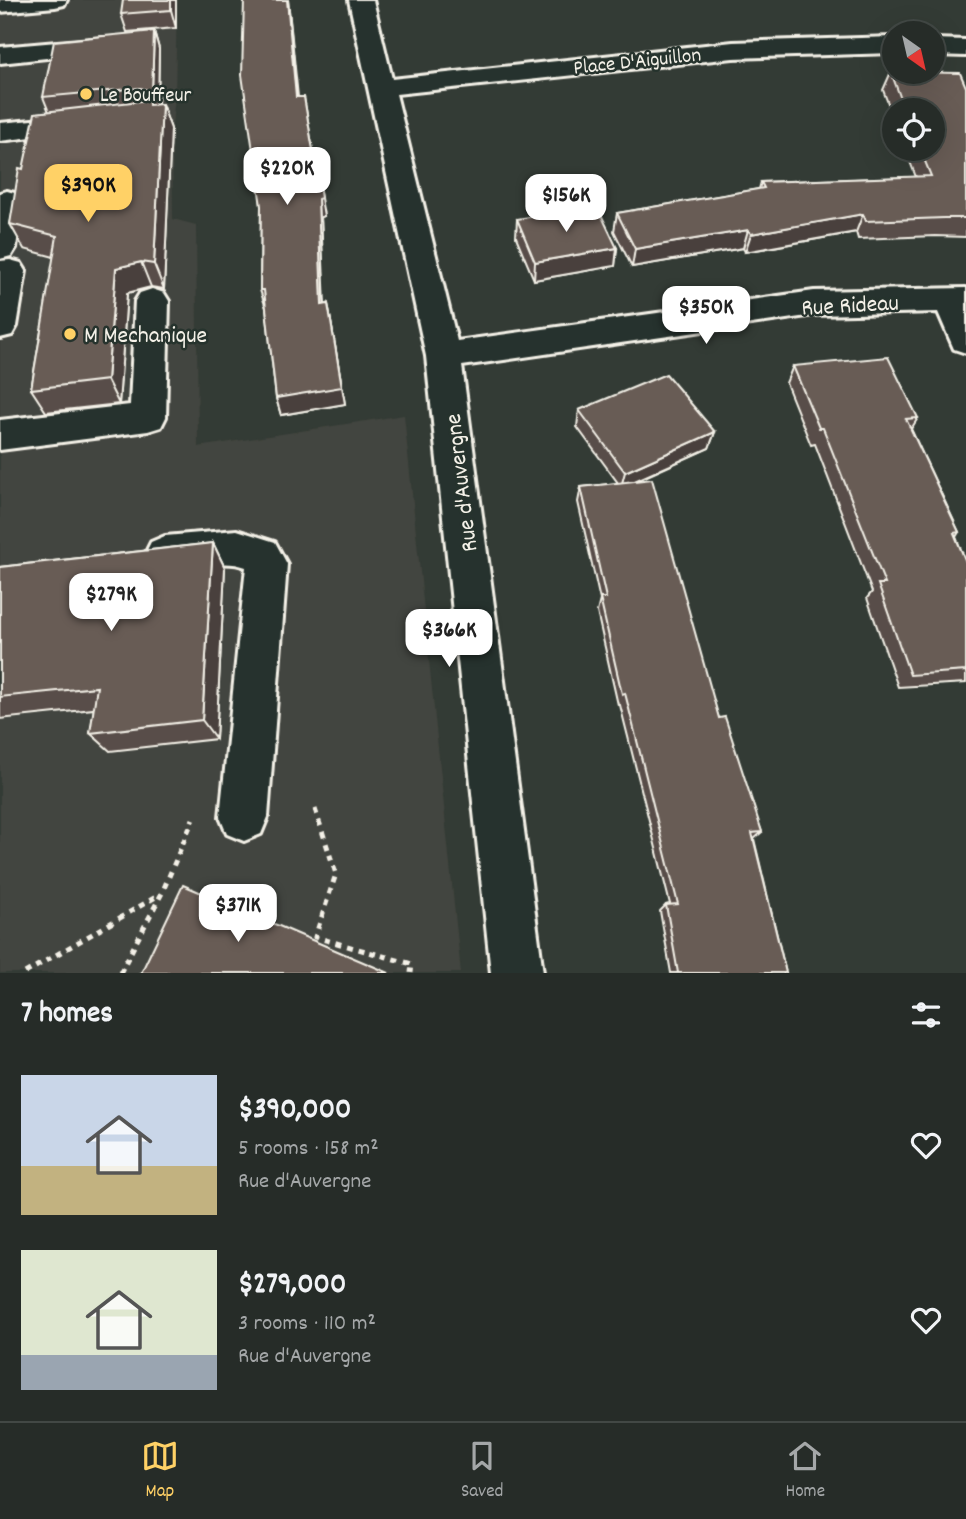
<!DOCTYPE html>
<html lang="en">
<head>
<meta charset="utf-8">
<style>
	:root { --surface:#262c28; --page:#323834; --text:#f1f3f6; --muted:#a4a7a8; --line:#424845; --accent:#ffd166 }
	body { margin:0; font-family:Dekko,sans-serif; background:var(--page); color:var(--text); height:100vh; display:flex; flex-direction:column; font-size:26px; white-space:nowrap }
	* { box-sizing:border-box; margin:0 }
	p { font-size:23px; color:var(--muted) }
	.icon { flex:none; width:38px; height:38px; fill:none; stroke:currentColor; stroke-width:2; stroke-linecap:round; stroke-linejoin:round }
	.map { position:relative; height:973px; overflow:hidden }
	.details { display:flex; flex-direction:column; background:var(--surface); flex:1 }
	.details>* { flex:none }
	.needle { width:46px; rotate:146deg }
	.fabs { position:absolute; left:882px; top:21px; display:grid; gap:14px }
	.fabs a { display:grid; place-items:center; width:63px; height:63px; border-radius:50%; background:var(--surface); box-shadow:0 7px 28px #0002,0 0 0 2px var(--line); font-size:35px }
	.price { position:absolute; translate:-50% -60px; padding:0 16px; border-radius:14px; background:#fff; color:#222; font-size:23px; line-height:46px; filter:drop-shadow(0 2px 4px #0008) }
	.price::after { content:''; position:absolute; left:50%; top:42px; width:21px; height:16px; margin-left:-10px; background:inherit; clip-path:polygon(0 0,100% 0,50% 100%) }
	.price.active { background:var(--accent); color:#111 }
	ul { padding:0; list-style:none }
	li { display:flex; align-items:center; gap:21px; height:175px; padding:0 21px }
	li span { display:grid; place-items:center; flex:none; width:196px; height:140px; border-radius:0px; color:#555 }
	li>.icon { margin-inline-start:auto }
	span .icon { width:84px; height:84px; fill:#fffc; stroke-width:1 }
	li b { font-size:30px }
	h2 { display:flex; justify-content:space-between; align-items:center; height:84px; padding:0 21px; font-size:30px }
	.tabs { display:flex; justify-content:space-around; align-items:center; height:98px; border-top:2px solid var(--line); background:var(--surface); font-size:19px; color:var(--muted) }
	.tabs a { display:grid; justify-items:center; gap:4px }
	.tabs .active { color:var(--accent) }
	.map>svg:first-child { display:block }
</style>
</head>
<body>
<div class="map">
<svg width="966" height="973" viewBox="0 0 966 973">
	<rect width="100%" height="100%" fill="#333b35"/>
	<filter id="ink" filterUnits="userSpaceOnUse"><feTurbulence type="fractalNoise" baseFrequency=".0143" numOctaves="2"/><feDisplacementMap in="SourceGraphic" scale="14" xChannelSelector="R" yChannelSelector="G"/><feConvolveMatrix kernelMatrix="1 2 1 2 8 2 1 2 1" color-interpolation-filters="sRGB"/></filter>
	<g filter="url(#ink)">
		<polygon fill="#43453f" points="0,0 177,0 175,96 172,125 173,219 196,225 198,447 404,415 461,973 0,973"/>
		<g fill="none" stroke-linecap="round" stroke-linejoin="round">
			<g stroke="#f4f1e8" stroke-width="6">
				<g id="minor">
					<polygon points="0,0 67,0 64,5 55,7 0,12"/>
					<polygon points="349,0 373,0 392,79 733,42 894,37 894,53 733,58 396,94 457,341 814,291 966,288 966,353 954,349 938,312 814,315 462,366 543,973 491,973 426,356"/>
					<polygon points="103,38 112,41 116,46 112,51 0,63 0,47"/>
					<polygon points="933,39 966,40 966,56 933,55"/>
					<polygon points="85,115 95,117 99,123 95,129 0,141 0,123"/>
					<polygon points="7,191 18,194 22,201 16,248 11,256 0,259 0,193"/>
					<polygon points="10,260 21,263 26,271 17,326 12,335 0,338 0,261"/>
					<polygon points="152,289 164,293 169,301 166,417 161,427 148,431 0,450 0,420 130,405 135,301 140,293"/>
					<path d="M237,530L275,542L287,564L268,817L261,834L244,841L227,834L220,817L246,567C215,555 182,578 151,566L145,554L151,542L165,536Z"/>
				</g>
			</g>
			<g stroke="#f4f1e8" stroke-width="5" stroke-dasharray="6 6" stroke-linecap="butt">
				<polyline points="315,809 336,874 315,937 412,964 411,973"/>
				<polyline points="25,973 161,894"/>
				<polyline points="120,973 162,893 193,819"/>
			</g>
			<use href="#minor" fill="#26332d" fill-rule="evenodd"/>
		</g>
		<g fill="#594e49" stroke="#f4f1e8" stroke-width="2">
			<polygon points="176,0 176,28 127,32 121,14"/>
			<polygon points="244,0 288,0 298,97 324,216 321,217 325,305 328,304 345,404 281,415 276,398 266,308 260,290 261,206"/>
			<polygon points="154,31 159,49 158,104 162,104 171,129 164,289 151,287 127,293 119,404 46,412 31,389 54,257 24,249 10,224 23,169 49,112 43,97"/>
			<polygon points="891,72 966,87 966,237 935,236 858,239 856,232 745,252 743,248 632,267 614,231 617,213 759,189 761,182 916,177 905,149 933,149 933,110 894,110 894,119 883,90"/>
			<polygon points="517,219 617,248 615,266 534,280 516,237"/>
			<polygon points="793,366 918,418 911,429 959,532 956,537 966,562 966,683 898,687 867,598 872,592 815,444 811,445 786,383"/>
			<polygon points="579,410 715,432 709,448 636,481 719,718 762,832 754,839 786,973 671,973 660,911 666,905 670,904 620,705 618,705 597,612 600,600 578,502 581,487 618,483 577,427"/>
			<polygon points="213,543 225,568 216,739 110,751 90,733 94,709 0,719 0,567"/>
		</g>
		<g fill="#48403c" stroke="#f4f1e8" stroke-width="2">
			<polygon points="171,0 176,0 176,28 171,10"/>
			<polygon points="287,0 288,0 299,116 296,97"/>
			<polygon points="154,31 159,49 158,110 152,91"/>
			<polygon points="304,97 324,216 321,217 325,323 322,305 318,199"/>
			<polygon points="162,104 171,129 164,289 154,264"/>
			<polygon points="863,214 856,232 745,252 751,234"/>
			<polygon points="748,230 743,248 632,267 635,249"/>
			<polygon points="617,248 615,266 534,280 535,262"/>
			<polygon points="141,262 151,287 127,293 119,404 107,380 116,268"/>
			<polygon points="328,304 345,404 281,415 276,398"/>
			<polygon points="715,432 709,448 621,487 625,472"/>
			<polygon points="213,543 225,568 216,739 202,720"/>
		</g>
		<g fill="#675b55" stroke="#f4f1e8" stroke-width="2">
			<polygon points="123,0 171,0 171,10 121,14"/>
			<polygon points="244,0 287,0 296,97 304,97 321,198 318,199 322,305 328,304 342,387 276,398 264,290 260,290 261,206 242,75"/>
			<polygon points="154,31 152,91 140,88 43,97 54,41"/>
			<polygon points="891,72 960,73 966,87 966,218 944,218 866,221 863,214 751,234 748,230 635,249 617,213 764,188 761,182 931,176 920,149 933,149 933,110 905,110"/>
			<polygon points="149,100 149,105 162,104 154,264 141,262 116,268 107,380 31,389 57,236 10,224 19,168 23,169 35,113"/>
			<polygon points="597,206 617,248 535,262 517,219"/>
			<polygon points="888,357 918,418 906,419 959,532 954,533 966,562 966,671 910,675 878,584 885,584 823,428 819,428 793,366"/>
			<polygon points="666,374 715,432 625,472 579,410"/>
			<polygon points="652,479 719,718 725,717 762,832 752,833 786,973 678,973 666,905 678,904 625,693 622,694 600,598 606,598 581,487"/>
			<polygon points="213,543 202,720 90,733 97,687 0,697 0,567"/>
			<polygon points="183,885 389,973 141,973"/>
		</g>
	</g>
	<g fill="#ffd166" stroke="#26332d" stroke-width="2.5">
		<circle cx="86" cy="94" r="7"/>
		<circle cx="70" cy="334" r="7"/>
	</g>
	<g text-anchor="middle" stroke-width="5" stroke-linejoin="round" paint-order="stroke">
		<g font-size="21" fill="#f4f1e8" stroke="#26332d">
			<text transform="translate(637 60) rotate(-6)" y="7">Place D'Aiguillon</text>
		</g>
		<g font-size="21" fill="#f4f1e8" stroke="#26332d" text-anchor="start">
			<text x="100" y="101">Le Bouffeur</text>
		</g>
		<g font-size="24" fill="#f4f1e8" stroke="#26332d">
			<text transform="translate(850 304) rotate(-3)" y="8">Rue Rideau</text>
			<text transform="translate(460 483) rotate(-97)" y="8">Rue d'Auvergne</text>
		</g>
		<g font-size="24" fill="#f4f1e8" stroke="#26332d" text-anchor="start">
			<text x="84" y="342">M Mechanique</text>
		</g>
	</g>
</svg>
<div class="fabs">
<a><svg class="needle" viewBox="-14 -14 28 28"><path d="M0-13l5 13h-10z" fill="#e53935"/><path d="M0 13l5-13h-10z" fill="#a4a7a8"/></svg></a>
<a><svg class="icon" aria-label="locate" viewBox="0 0 24 24"><circle cx="12" cy="12" r="6"/><path d="M12 2v4M12 18v4M2 12h4M18 12h4"/></svg></a>
</div>
<b class="price" style="left:287px;top:207px">$220K</b>
<b class="price active" style="left:88px;top:224px">$390K</b>
<b class="price" style="left:566px;top:234px">$156K</b>
<b class="price" style="left:706px;top:346px">$350K</b>
<b class="price" style="left:111px;top:633px">$279K</b>
<b class="price" style="left:449px;top:669px">$366K</b>
<b class="price" style="left:238px;top:944px">$371K</b>
</div>
<section class="details">
<h2>7 homes<svg class="icon" aria-label="filters" viewBox="0 0 24 24"><path d="M4 7h16M4 17h16"/><circle cx="9" cy="7" r="2"/><circle cx="15" cy="17" r="2"/></svg></h2>
<ul>
<li><span style="background:linear-gradient(#c9d6e8 65%,#c2b280 0)"><svg class="icon" aria-label="home" viewBox="0 0 24 24"><path d="M3 11l9-7 9 7M6 9v11h12V9"/></svg></span><div><b>$390,000</b><p>5 rooms · 158 m²</p><p>Rue d'Auvergne</p></div><svg class="icon" aria-label="heart" viewBox="0 0 24 24"><path d="M12 20l-8-8c-3-5 5-10 8-4 3-6 11-1 8 4z"/></svg></li>
<li><span style="background:linear-gradient(#dfe7d0 75%,#9aa5b1 0)"><svg class="icon" aria-label="home" viewBox="0 0 24 24"><path d="M3 11l9-7 9 7M6 9v11h12V9"/></svg></span><div><b>$279,000</b><p>3 rooms · 110 m²</p><p>Rue d'Auvergne</p></div><svg class="icon" aria-label="heart" viewBox="0 0 24 24"><path d="M12 20l-8-8c-3-5 5-10 8-4 3-6 11-1 8 4z"/></svg></li>
</ul>
</section>
<nav class="tabs">
<a class="active"><svg class="icon" aria-label="map" viewBox="0 0 24 24"><path d="M3 6l6-2 6 2 6-2v14l-6 2-6-2-6 2zM9 4v14M15 6v14"/></svg>Map</a>
<a><svg class="icon" aria-label="saved" viewBox="0 0 24 24"><path d="M7 4h10v16l-5-4-5 4z"/></svg>Saved</a>
<a><svg class="icon" aria-label="home" viewBox="0 0 24 24"><path d="M3 11l9-7 9 7M6 9v11h12V9"/></svg>Home</a>
</nav>
</body>
</html>
